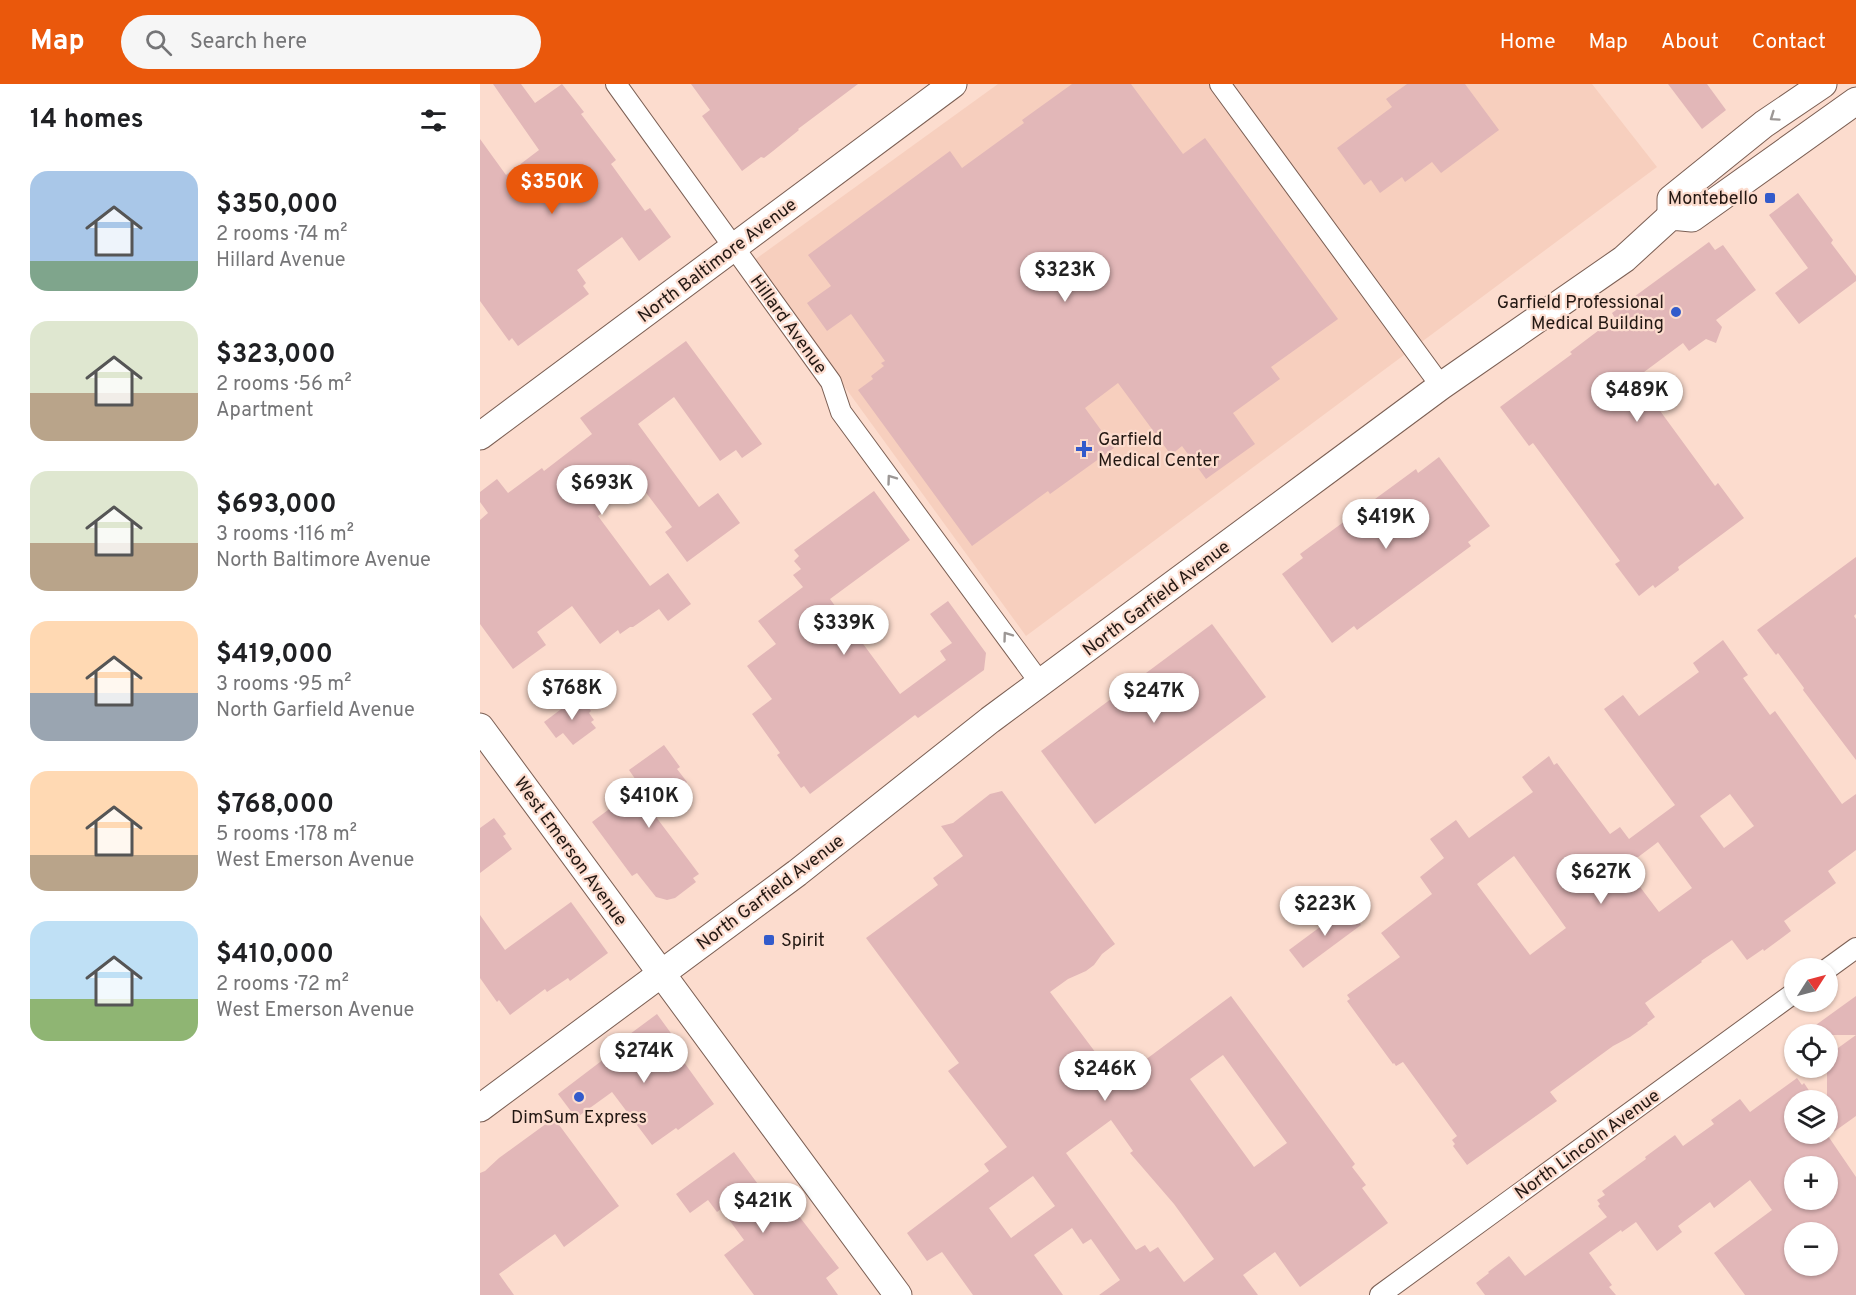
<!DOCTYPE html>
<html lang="en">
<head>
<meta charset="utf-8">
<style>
	:root { --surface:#fff; --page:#f6f6f6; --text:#202124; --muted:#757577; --accent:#ea580c }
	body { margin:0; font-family:Overpass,sans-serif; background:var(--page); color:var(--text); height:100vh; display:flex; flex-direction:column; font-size:22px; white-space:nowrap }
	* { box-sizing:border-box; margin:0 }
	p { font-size:20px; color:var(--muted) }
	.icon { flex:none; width:33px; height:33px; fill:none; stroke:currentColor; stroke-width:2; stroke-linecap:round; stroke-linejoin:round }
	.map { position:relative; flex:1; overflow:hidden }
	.panel { display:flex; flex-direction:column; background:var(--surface); width:480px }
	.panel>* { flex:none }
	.needle { width:39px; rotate:54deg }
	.fabs { position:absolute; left:1304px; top:874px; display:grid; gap:12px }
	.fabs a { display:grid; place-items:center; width:54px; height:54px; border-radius:50%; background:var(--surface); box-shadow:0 2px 4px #0004; font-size:30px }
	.price { position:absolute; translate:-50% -51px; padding:0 14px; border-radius:21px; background:#fff; color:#222; font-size:20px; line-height:39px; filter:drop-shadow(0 2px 3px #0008) }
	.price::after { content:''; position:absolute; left:50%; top:36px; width:18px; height:14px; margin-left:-9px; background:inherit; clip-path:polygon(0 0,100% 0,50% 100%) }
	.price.on { background:var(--accent); color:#fff }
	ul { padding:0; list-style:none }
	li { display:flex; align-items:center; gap:18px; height:150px; padding:0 30px }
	li span { display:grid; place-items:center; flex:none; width:168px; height:120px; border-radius:18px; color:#555 }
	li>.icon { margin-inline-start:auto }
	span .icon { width:72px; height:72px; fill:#fffc; stroke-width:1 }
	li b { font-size:26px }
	h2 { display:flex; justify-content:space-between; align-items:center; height:72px; padding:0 30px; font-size:26px }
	header { display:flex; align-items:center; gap:36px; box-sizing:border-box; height:84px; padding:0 30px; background:var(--accent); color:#fff }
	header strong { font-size:28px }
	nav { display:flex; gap:33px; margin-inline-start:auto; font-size:21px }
	.search { width:420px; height:54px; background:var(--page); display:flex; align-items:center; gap:15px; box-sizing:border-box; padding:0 21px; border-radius:33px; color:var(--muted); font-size:22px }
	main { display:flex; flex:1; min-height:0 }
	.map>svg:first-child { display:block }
</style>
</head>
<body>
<header>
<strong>Map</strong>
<div class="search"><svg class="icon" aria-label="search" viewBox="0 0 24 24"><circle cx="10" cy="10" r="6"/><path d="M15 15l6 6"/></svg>Search here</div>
<nav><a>Home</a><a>Map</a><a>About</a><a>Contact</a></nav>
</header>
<main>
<section class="panel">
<h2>14 homes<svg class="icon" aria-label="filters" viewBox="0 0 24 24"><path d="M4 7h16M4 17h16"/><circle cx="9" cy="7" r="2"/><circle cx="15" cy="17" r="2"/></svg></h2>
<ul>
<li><span style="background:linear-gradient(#a9c7e8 75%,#7fa58c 0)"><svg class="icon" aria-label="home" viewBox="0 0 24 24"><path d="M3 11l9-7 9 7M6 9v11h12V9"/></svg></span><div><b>$350,000</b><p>2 rooms · 74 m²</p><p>Hillard Avenue</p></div></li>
<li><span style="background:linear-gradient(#dfe7d0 60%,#b9a48a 0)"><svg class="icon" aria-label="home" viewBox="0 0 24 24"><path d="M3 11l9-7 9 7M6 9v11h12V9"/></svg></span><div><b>$323,000</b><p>2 rooms · 56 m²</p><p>Apartment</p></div></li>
<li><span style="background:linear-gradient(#dfe7d0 60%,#b9a48a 0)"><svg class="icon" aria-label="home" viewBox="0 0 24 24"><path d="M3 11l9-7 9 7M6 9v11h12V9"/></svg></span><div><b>$693,000</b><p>3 rooms · 116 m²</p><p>North Baltimore Avenue</p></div></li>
<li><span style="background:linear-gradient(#ffd9b3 60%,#9aa5b1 0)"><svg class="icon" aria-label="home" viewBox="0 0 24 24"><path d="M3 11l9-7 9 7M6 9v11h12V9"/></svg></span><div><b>$419,000</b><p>3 rooms · 95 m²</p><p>North Garfield Avenue</p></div></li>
<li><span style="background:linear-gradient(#ffd9b3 70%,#b9a48a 0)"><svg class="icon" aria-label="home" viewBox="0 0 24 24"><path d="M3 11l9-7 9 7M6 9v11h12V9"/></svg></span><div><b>$768,000</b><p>5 rooms · 178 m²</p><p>West Emerson Avenue</p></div></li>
<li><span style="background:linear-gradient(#bfe0f5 65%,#8fb573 0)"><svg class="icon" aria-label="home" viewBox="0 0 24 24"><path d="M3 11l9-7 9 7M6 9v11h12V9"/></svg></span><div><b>$410,000</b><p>2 rooms · 72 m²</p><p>West Emerson Avenue</p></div></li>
</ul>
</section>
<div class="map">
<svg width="1376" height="1211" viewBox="0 0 1376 1211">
	<rect width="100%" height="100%" fill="#fcdcce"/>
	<polygon fill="#f7cfbe" points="518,0 1112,0 1177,83 546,552 273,177"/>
	<g fill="#e2b7b8" fill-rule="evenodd">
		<polygon points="13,0 41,0 55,19 82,0 104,28 101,30 136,76 131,80 165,127 170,124 191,153 159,177 142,153 97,186 106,199 103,202 109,210 38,262 32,254 29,257 0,217 0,55 26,91 59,66"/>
		<polygon points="211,0 378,0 318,45 319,46 293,67 284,74 281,73 262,87 222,32 230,26"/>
		<polygon points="592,0 651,0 703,70 725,54 858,235 791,283 800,295 753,329 775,360 726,395 702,362 691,371 638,299 605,324 634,364 570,410 568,407 492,462 378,306 393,295 391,292 404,282 401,279 405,277 371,230 347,247 327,219 351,202 328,171 470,67 482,84 544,39 542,36"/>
		<polygon points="927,0 985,0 1019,46 961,89 952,78 925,98 922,93 900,109 891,96 884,101 857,64 912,23 906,15"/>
		<polygon points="1188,0 1227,0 1246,26 1222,45"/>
		<polygon points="1318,109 1353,156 1351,159 1376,192 1376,197 1319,240 1295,209 1328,184 1289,131"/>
		<polygon points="1229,158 1235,166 1243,161 1276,206 1236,236 1242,243 1236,259 1226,255 1209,267 1203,259 1156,294 1235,402 1238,399 1264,434 1198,483 1199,486 1175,504 1173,501 1159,512 1135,480 1140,477 1053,359 1049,362 1020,323 1092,270 1090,268 1135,234 1132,229"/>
		<polygon points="206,257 282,360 262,374 256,366 240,377 194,313 158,340 219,423 238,409 260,439 207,478 185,448 192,443 164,406 156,412 144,395 114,417 123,428 118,432 170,502 188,489 211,520 188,537 179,525 153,543 150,543 140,550 138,546 120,560 92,522 57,548 66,561 33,585 0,540 0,436 8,429 0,418 0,408 17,395 28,409 62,384 64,387 112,350 100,334"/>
		<polygon points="959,373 1010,442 988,458 991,462 877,546 874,542 852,559 802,490 823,474 820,470 936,385 938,389"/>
		<polygon points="394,407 430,456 350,515 420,610 466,576 460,567 472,559 450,530 468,517 506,569 504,586 438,634 435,631 330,710 324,702 321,704 297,671 300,669 272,630 292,615 267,582 296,560 278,537 323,503 313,491 321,485 314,477 319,472 314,466"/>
		<polygon points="1376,473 1376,530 1374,532 1376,535 1376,676 1323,606 1324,604 1298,569 1296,571 1277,546"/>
		<polygon points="732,540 786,613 615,740 561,667"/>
		<path d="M1243,556L1268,591L1263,594L1290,631L1295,627L1362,720L1376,710V766L1348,787L1356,799L1304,837L1311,847L1284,867L1283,865L1267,876L1252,856L1221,877L1222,878L1165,919L1175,933L1167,939L1168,940L1150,953L1133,962L1070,1008L1077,1017L987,1081L973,1062L975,1060L972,1056L977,1052L923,978L916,982L914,979L913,980L867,917L870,915L867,911L920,873L901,849L952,810L940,793L964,774L950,755L976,736L989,754L1053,708L1042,693L1069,672L1074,681L1077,679L1130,750L1140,743L1149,755L1195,721L1124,625L1143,611L1159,632L1219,588L1213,579ZM1250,710L1274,742L1244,764L1220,732ZM1178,758L1212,804L1179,828L1145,783ZM1034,772L1086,844L1050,871L997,800Z"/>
		<polygon points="100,611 111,627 109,629 114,636 111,638 116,644 93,661 83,649 76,654 64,638"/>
		<polygon points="184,661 200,683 197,685 207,698 170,725 219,790 213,794 216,798 195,814 187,816 176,813 157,789 152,792 112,738 160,702 149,686"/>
		<path d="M522,707L635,860L622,870L614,881L606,887L588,895L570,908L637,997L751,912L875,1080L872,1083L886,1101L882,1104L908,1139L820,1203L795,1168L763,1191L778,1211H619L640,1196L611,1155L603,1160L592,1144L554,1171L583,1211H493L462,1168L447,1177L427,1149L509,1087L504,1080L527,1063L468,987L479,979L386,854L458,801L453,794L483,772L461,742L473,739L510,710ZM743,971L807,1059L774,1083L710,995ZM631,1036L653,1067L650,1069L694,1120L734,1175L704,1198L678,1163L670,1168L665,1161L656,1166L586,1069ZM553,1092L575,1122L531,1154L509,1124Z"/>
		<polygon points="14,734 26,750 23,752 32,765 0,789 0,744"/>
		<polygon points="91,818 128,869 90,897 88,894 67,908 65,905 30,931 19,916 17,918 0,894 0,831 25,866"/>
		<polygon points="867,823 881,841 823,884 809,866"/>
		<path d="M1376,912V1032L1348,1052L1376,1093V1211H1265L1234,1169L1292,1126L1270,1096L1234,1124L1230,1118L1198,1142L1202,1148L1177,1167L1156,1138L1142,1148L1141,1146L1109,1169L1132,1201L1129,1203L1136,1211H1005L996,1199L1009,1189L1008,1188L1029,1172L1045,1192L1127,1133L1118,1122L1120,1120L1117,1116L1125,1111L1122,1107L1166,1075L1165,1073L1195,1051L1203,1062L1234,1040L1231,1036L1260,1015L1270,1028L1317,994L1322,1001L1324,999L1336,1017H1314V1050H1347V972L1376,951H1322ZM1314,1083H1347V1116H1314ZM1314,1149H1347V1182H1314Z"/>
		<polygon points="177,930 193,952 188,956 234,1020 198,1046 196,1044 172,1061 132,1008 96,1034 78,1010 153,953 150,950"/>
		<polygon points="74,1034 139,1122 84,1163 75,1150 19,1190 34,1211 0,1211 0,1089 5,1087 19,1074"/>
		<polygon points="254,1068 292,1119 301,1113 303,1116 305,1114 359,1184 346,1194 358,1211 274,1211 244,1171 264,1156 241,1125 237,1128 228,1116 210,1129 196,1110"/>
	</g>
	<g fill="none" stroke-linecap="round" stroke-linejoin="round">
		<g stroke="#7b5f54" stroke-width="22">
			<g id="street">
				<polyline points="136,0 351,298 361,328 561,600"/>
				<polyline points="740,0 961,302"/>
				<polyline points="1347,885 1376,864"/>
				<polyline points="900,1211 1314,909"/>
			</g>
		</g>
		<g stroke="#7b5f54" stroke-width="29">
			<g id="secondary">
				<polyline points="1191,132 1191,115 1284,40 1343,0"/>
				<polyline points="0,352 473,0"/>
				<polyline points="0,643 418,1211"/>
				<polyline points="0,1024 317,789 510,636 849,385 961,302 1144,175 1191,132 1212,134 1376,17"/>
			</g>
		</g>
		<use href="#street" stroke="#fff" stroke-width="20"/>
		<use href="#secondary" stroke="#fff" stroke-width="27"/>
	</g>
	<defs><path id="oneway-chevron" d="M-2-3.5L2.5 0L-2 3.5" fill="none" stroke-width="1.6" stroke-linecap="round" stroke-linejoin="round" transform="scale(1.5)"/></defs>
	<g stroke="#9c9795">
		<use href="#oneway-chevron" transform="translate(1294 33) rotate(145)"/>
		<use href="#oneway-chevron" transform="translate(411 395) rotate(-126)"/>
		<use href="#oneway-chevron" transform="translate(527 552) rotate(-126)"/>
	</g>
	<g fill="#335bcb" stroke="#fcdcce" stroke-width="2">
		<rect x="1284" y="108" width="12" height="12" rx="3"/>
		<circle cx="1196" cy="228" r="6"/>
		<path d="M601 356h6v6h6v6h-6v6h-6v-6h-6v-6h6z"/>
		<rect x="283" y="850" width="12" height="12" rx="3"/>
		<circle cx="99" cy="1013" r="6"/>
	</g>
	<g text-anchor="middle" stroke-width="4.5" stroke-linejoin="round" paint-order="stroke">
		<g font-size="18" fill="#231813" stroke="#fcdcce" text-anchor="end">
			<text x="1278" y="120">Montebello</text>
			<text x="1184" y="224">Garfield Professional<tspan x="1184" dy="21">Medical Building</tspan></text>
			<text x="618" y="361" text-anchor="start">Garfield<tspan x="618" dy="21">Medical Center</tspan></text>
			<text x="301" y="862" text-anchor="start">Spirit</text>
			<text x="99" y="1039" text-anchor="middle">DimSum Express</text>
		</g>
		<g font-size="18" fill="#231813" stroke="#fcdcce">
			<text transform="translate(237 176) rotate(-37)" y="6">North Baltimore Avenue</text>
			<text transform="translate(309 240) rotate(54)" y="6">Hillard Avenue</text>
			<text transform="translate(676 514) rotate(-37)" y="6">North Garfield Avenue</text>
			<text transform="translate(91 767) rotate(54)" y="6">West Emerson Avenue</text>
			<text transform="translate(290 808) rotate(-37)" y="6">North Garfield Avenue</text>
			<text transform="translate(1107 1060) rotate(-36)" y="6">North Lincoln Avenue</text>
		</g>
	</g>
</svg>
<div class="fabs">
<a><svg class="needle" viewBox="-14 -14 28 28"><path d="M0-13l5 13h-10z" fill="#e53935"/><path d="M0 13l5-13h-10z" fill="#757577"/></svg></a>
<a><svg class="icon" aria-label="locate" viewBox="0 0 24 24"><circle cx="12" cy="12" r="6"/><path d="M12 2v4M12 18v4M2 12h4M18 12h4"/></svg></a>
<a><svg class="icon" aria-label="layers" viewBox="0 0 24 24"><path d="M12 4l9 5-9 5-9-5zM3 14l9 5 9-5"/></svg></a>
<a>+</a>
<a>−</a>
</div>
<b class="price on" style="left:72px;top:131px">$350K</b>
<b class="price" style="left:585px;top:219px">$323K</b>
<b class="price" style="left:1157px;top:339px">$489K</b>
<b class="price" style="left:122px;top:432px">$693K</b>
<b class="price" style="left:906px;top:466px">$419K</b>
<b class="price" style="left:364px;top:572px">$339K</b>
<b class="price" style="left:92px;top:637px">$768K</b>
<b class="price" style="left:674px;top:640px">$247K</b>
<b class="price" style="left:169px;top:745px">$410K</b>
<b class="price" style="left:1121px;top:821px">$627K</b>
<b class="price" style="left:845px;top:853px">$223K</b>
<b class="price" style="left:164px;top:1000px">$274K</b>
<b class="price" style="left:625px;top:1018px">$246K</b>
<b class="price" style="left:283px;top:1150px">$421K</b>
</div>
</main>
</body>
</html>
